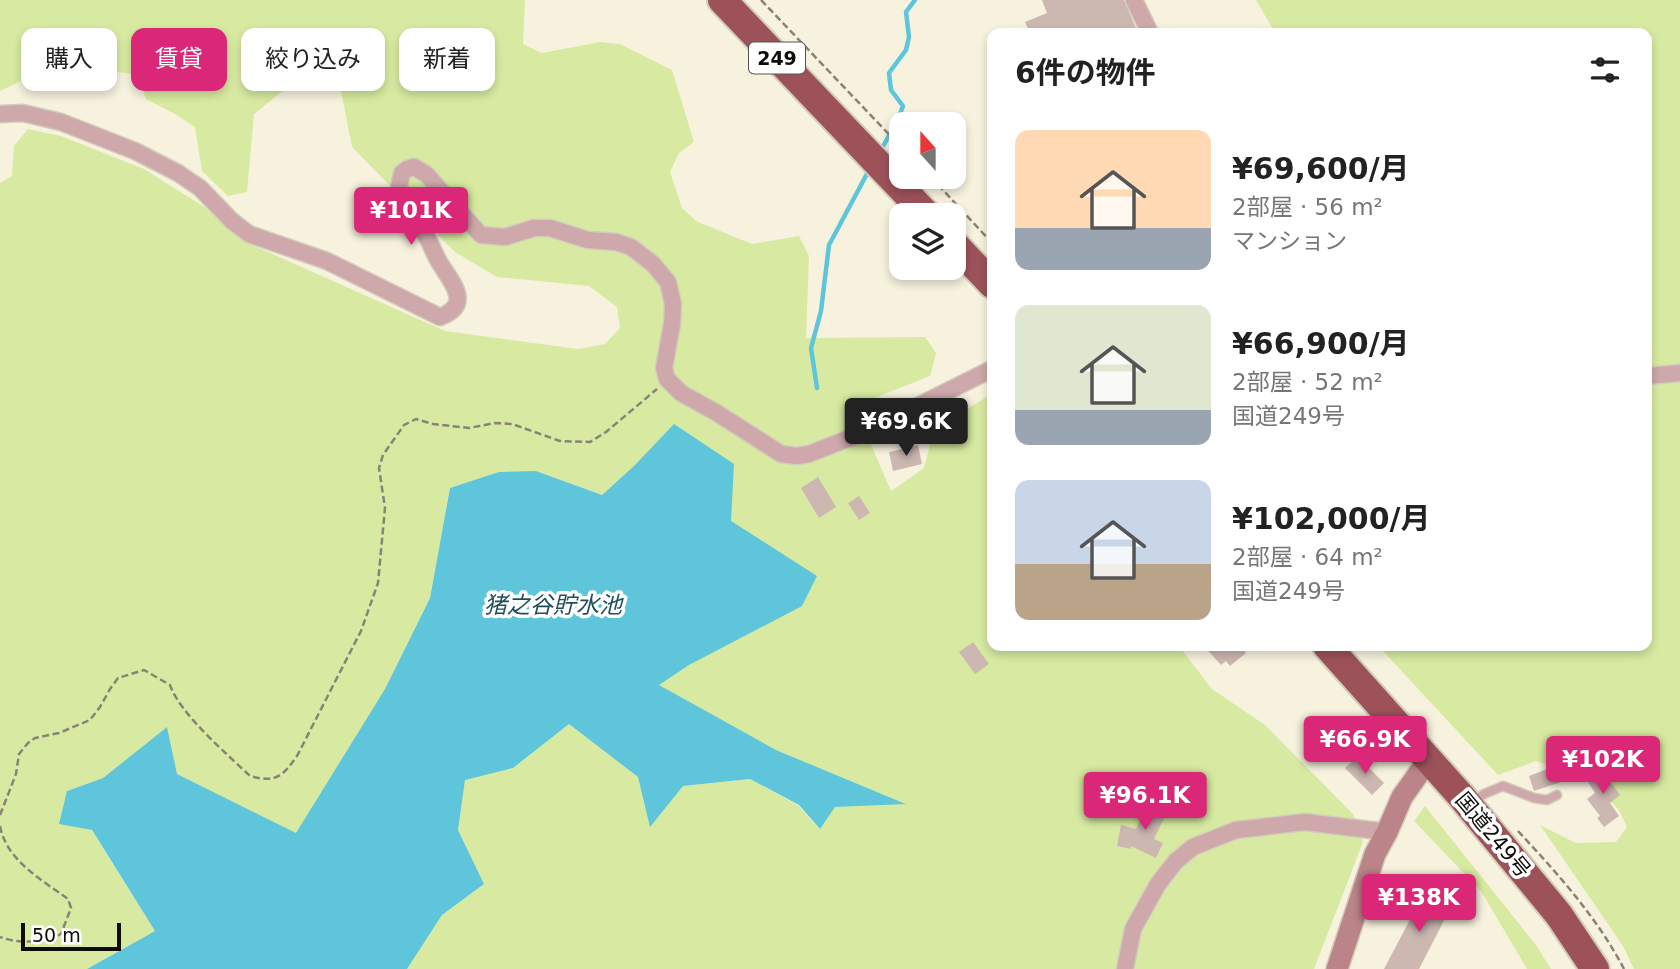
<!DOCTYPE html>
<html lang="ja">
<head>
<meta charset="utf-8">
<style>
	:root { --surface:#fff; --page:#f6f6f6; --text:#222; --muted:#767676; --accent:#db2777 }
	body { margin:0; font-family:"DejaVu Sans","Noto Sans JP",sans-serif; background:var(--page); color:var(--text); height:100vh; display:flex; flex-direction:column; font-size:26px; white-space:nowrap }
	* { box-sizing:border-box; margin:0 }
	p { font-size:23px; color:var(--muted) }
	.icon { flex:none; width:38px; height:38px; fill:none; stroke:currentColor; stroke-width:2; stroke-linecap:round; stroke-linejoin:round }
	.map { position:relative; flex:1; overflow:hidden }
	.sheet { position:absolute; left:987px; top:28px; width:665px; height:623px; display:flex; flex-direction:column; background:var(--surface); border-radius:14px; box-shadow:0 4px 10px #0003 }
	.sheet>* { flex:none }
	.top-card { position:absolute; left:21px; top:28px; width:665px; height:63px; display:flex; gap:14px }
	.needle { width:46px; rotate:339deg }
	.tools { position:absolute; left:889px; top:112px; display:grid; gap:14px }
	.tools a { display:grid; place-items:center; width:77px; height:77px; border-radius:14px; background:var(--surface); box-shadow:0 4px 10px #0003; font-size:35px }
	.scale { position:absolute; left:21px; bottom:18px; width:100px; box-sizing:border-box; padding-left:7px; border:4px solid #0d0c06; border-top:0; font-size:19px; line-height:24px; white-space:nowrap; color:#0d0c06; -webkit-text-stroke:5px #fff; paint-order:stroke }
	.price { position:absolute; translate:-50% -60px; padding:0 16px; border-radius:7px; background:var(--accent); color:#fff; font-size:23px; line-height:46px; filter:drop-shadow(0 2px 4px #0008) }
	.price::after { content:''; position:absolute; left:50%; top:42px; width:21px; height:16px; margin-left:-10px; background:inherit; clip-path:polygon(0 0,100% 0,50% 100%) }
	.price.on { background:#222; color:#fff }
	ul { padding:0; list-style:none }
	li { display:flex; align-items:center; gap:21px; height:175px; padding:0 28px }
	li span { display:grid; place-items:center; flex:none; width:196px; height:140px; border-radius:14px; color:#555 }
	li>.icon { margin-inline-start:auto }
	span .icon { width:84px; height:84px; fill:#fffc; stroke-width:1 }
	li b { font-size:30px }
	h2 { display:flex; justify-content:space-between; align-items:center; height:84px; padding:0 28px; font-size:30px }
	.chip { padding:0 24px; border-radius:14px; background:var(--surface); box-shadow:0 4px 10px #0003; font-size:24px; line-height:63px }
	.chip.on { background:var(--accent); color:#fff }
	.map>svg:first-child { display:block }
</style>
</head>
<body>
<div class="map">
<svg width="1680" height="969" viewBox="0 0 1680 969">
	<rect width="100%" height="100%" fill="#f7f2de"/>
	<g fill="#d8eaa1">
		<polygon points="0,0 525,0 523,44 542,53 600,42 620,44 672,70 694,142 679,153 670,172 682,208 696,221 752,244 799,236 809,256 806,338 925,337 936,353 930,376 872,399 857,412 891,491 924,468 934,429 985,398 992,392 992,646 1179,646 1212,689 1265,725 1353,814 1363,842 1314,969 407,969 442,915 484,884 458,830 465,779 513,768 569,724 638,777 683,786 750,779 799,806 819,829 834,807 904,803 776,750 658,685 689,665 730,521 734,464 635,465 602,495 536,471 450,488 430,598 385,689 296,834 177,774 166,728 103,778 67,791 155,931 87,969 0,969 0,183 12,176 14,146 28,129 61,136 144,169 206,208 241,240 445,331 578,349 605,344 620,328 617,307 589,286 497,277 455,252 352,147 339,81 305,73 254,114 247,192 228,196 202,171 195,127 175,114 146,99 136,74 53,66 0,91"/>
		<polygon points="1256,0 1680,0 1680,969 1634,969 1623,946 1540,825 1576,843 1616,842 1627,827 1619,810 1591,781 1536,761 1498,775 1383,651 1390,646 1647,646 1647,33 1275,33"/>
		<polygon points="1425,806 1536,945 1551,969 1527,969 1481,891 1414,821"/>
	</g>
	<polygon fill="#5fc5db" points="674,424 734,464 731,521 817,576 802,606 689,665 659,685 776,750 906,804 835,807 820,829 799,805 750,779 683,786 650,827 638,777 569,724 513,768 465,780 458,830 484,884 442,915 407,969 87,969 155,931 92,830 59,824 67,791 103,778 167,727 177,774 296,833 385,689 430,598 450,488 499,472 536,471 602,495 635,465"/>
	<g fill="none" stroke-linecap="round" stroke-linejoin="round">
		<g stroke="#5fc5db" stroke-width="4.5">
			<polyline points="881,150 899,117 903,106 891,90 889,73 906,50 909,37 906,12 915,0"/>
			<polyline points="817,388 811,348 821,311 829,245 869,170"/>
		</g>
	</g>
	<g fill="#ccb7b1">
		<polygon points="1042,0 1124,0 1138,33 1030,33 1025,22 1047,13"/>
		<polygon points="918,445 922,464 893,471 889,452"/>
		<polygon points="818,477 836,507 819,518 801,488"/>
		<polygon points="859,496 870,513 859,520 848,503"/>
		<polygon points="973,642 989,664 975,674 959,652"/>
		<polygon points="1204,646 1241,646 1246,653 1230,666 1226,661 1221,665"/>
		<polygon points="1356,758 1365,766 1366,765 1384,783 1372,795 1345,768"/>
		<polygon points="1561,764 1567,780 1534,791 1529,776"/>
		<polygon points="1605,765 1613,777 1609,780 1620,795 1610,803 1619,816 1604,827 1597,818 1600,816 1587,799 1595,793 1586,779"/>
		<polygon points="1149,801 1168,810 1154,839 1163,843 1156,858 1131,846 1131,849 1117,846 1121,825 1136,829"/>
		<polygon points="1425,891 1452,905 1419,969 1384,969"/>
	</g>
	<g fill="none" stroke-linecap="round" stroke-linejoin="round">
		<g stroke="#d2cdbb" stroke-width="11">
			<polyline id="lane" points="1474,801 1484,794 1503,786 1534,798 1547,800 1557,795"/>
		</g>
		<g stroke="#d2cdbb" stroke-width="19">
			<g id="street">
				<polyline points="1134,0 1150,33"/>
				<path d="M0,114L23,113L61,122L135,151L178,173L200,188L232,221L249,234L327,261L440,317C475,304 449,280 438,260C432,249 428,236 420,226C413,217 405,211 401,200C397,191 400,182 402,173L407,169L414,167L426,174L481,235L505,237L534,228H550L588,240L616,242L631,247L653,264L668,282L673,304L672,324L664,368L667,379L681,393L717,413L781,454L797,456L809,454L870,430L992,369"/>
				<polyline points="1647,376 1680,373"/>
				<polyline points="1125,969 1133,929 1158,884 1176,861 1193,847 1236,830 1305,822 1387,832"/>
			</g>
		</g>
		<g stroke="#d2cdbb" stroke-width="24">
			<polyline id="secondary" points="1337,969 1375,854 1387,832 1402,797 1429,759"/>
		</g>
		<g stroke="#d2cdbb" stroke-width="32">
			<g id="highway">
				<polyline points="722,0 927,215"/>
				<polyline points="954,244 992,284"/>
				<polyline points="1327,646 1461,796 1559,915 1595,969"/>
			</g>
		</g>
		<g stroke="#878477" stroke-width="2.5" stroke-dasharray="7 3.5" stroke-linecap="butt">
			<polyline points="761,0 901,147"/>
			<polyline points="931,177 992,243"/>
			<path d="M0,815L16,774L19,754L28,743L35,738L59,733L90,720L100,707L110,689L118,678L144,670L170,685C180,714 227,754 250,776C276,783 282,777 297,756L361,631L378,583L385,508L379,468L383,455L404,425L416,419L433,424L469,428L495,423L512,424L560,441L590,442L606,432L657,389"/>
			<path d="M0,826C6,860 42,880 68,899L71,908L61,934C43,943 19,944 0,937"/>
			<path d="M1518,831C1557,873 1597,917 1624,969"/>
		</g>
		<use href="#lane" stroke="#cea8aa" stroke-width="8"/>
		<use href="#street" stroke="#cea8aa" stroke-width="16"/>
		<use href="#secondary" stroke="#ba8488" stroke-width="21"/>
		<use href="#highway" stroke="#9d525a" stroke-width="28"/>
	</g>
	<g text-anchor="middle" stroke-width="7" stroke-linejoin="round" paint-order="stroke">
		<rect fill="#fff" stroke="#565551" stroke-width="2" x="749" y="42.5" width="56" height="31" rx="5"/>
		<g font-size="19" font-weight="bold" fill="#0d0c06">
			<text x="777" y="65">249</text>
		</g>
		<g font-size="21" fill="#0d0c06" stroke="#fff">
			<text transform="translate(1493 835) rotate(50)" y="7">国道249号</text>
		</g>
		<g font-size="23" font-style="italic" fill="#224f59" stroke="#fff">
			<text x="553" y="613">猪之谷貯水池</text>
		</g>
	</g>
</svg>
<div class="tools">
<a><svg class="needle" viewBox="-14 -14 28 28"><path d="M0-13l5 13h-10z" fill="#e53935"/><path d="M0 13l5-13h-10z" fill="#767676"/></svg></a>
<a><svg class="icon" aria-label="layers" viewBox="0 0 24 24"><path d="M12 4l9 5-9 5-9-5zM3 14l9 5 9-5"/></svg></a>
</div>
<div class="scale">50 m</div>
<b class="price" style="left:411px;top:247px">¥101K</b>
<b class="price on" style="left:906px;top:458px">¥69.6K</b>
<b class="price" style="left:1365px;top:776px">¥66.9K</b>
<b class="price" style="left:1603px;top:796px">¥102K</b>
<b class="price" style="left:1145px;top:832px">¥96.1K</b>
<b class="price" style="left:1419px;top:934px">¥138K</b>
<div class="top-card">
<a class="chip">購入</a>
<a class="chip on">賃貸</a>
<a class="chip">絞り込み</a>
<a class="chip">新着</a>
</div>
<section class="sheet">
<h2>6件の物件<svg class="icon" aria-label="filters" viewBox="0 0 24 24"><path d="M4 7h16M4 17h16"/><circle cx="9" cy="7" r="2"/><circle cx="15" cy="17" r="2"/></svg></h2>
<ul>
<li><span style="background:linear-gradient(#ffd9b3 70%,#9aa5b1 0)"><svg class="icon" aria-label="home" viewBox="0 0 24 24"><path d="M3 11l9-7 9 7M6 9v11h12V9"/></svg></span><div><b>¥69,600/月</b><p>2部屋 · 56 m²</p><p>マンション</p></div></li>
<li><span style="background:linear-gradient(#dfe7d0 75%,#9aa5b1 0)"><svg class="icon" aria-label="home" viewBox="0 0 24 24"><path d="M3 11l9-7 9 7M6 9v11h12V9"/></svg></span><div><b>¥66,900/月</b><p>2部屋 · 52 m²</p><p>国道249号</p></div></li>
<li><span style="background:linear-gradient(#c9d6e8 60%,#b9a48a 0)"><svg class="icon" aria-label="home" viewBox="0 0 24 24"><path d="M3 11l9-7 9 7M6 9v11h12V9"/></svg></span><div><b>¥102,000/月</b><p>2部屋 · 64 m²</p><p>国道249号</p></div></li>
</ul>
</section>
</div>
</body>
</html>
